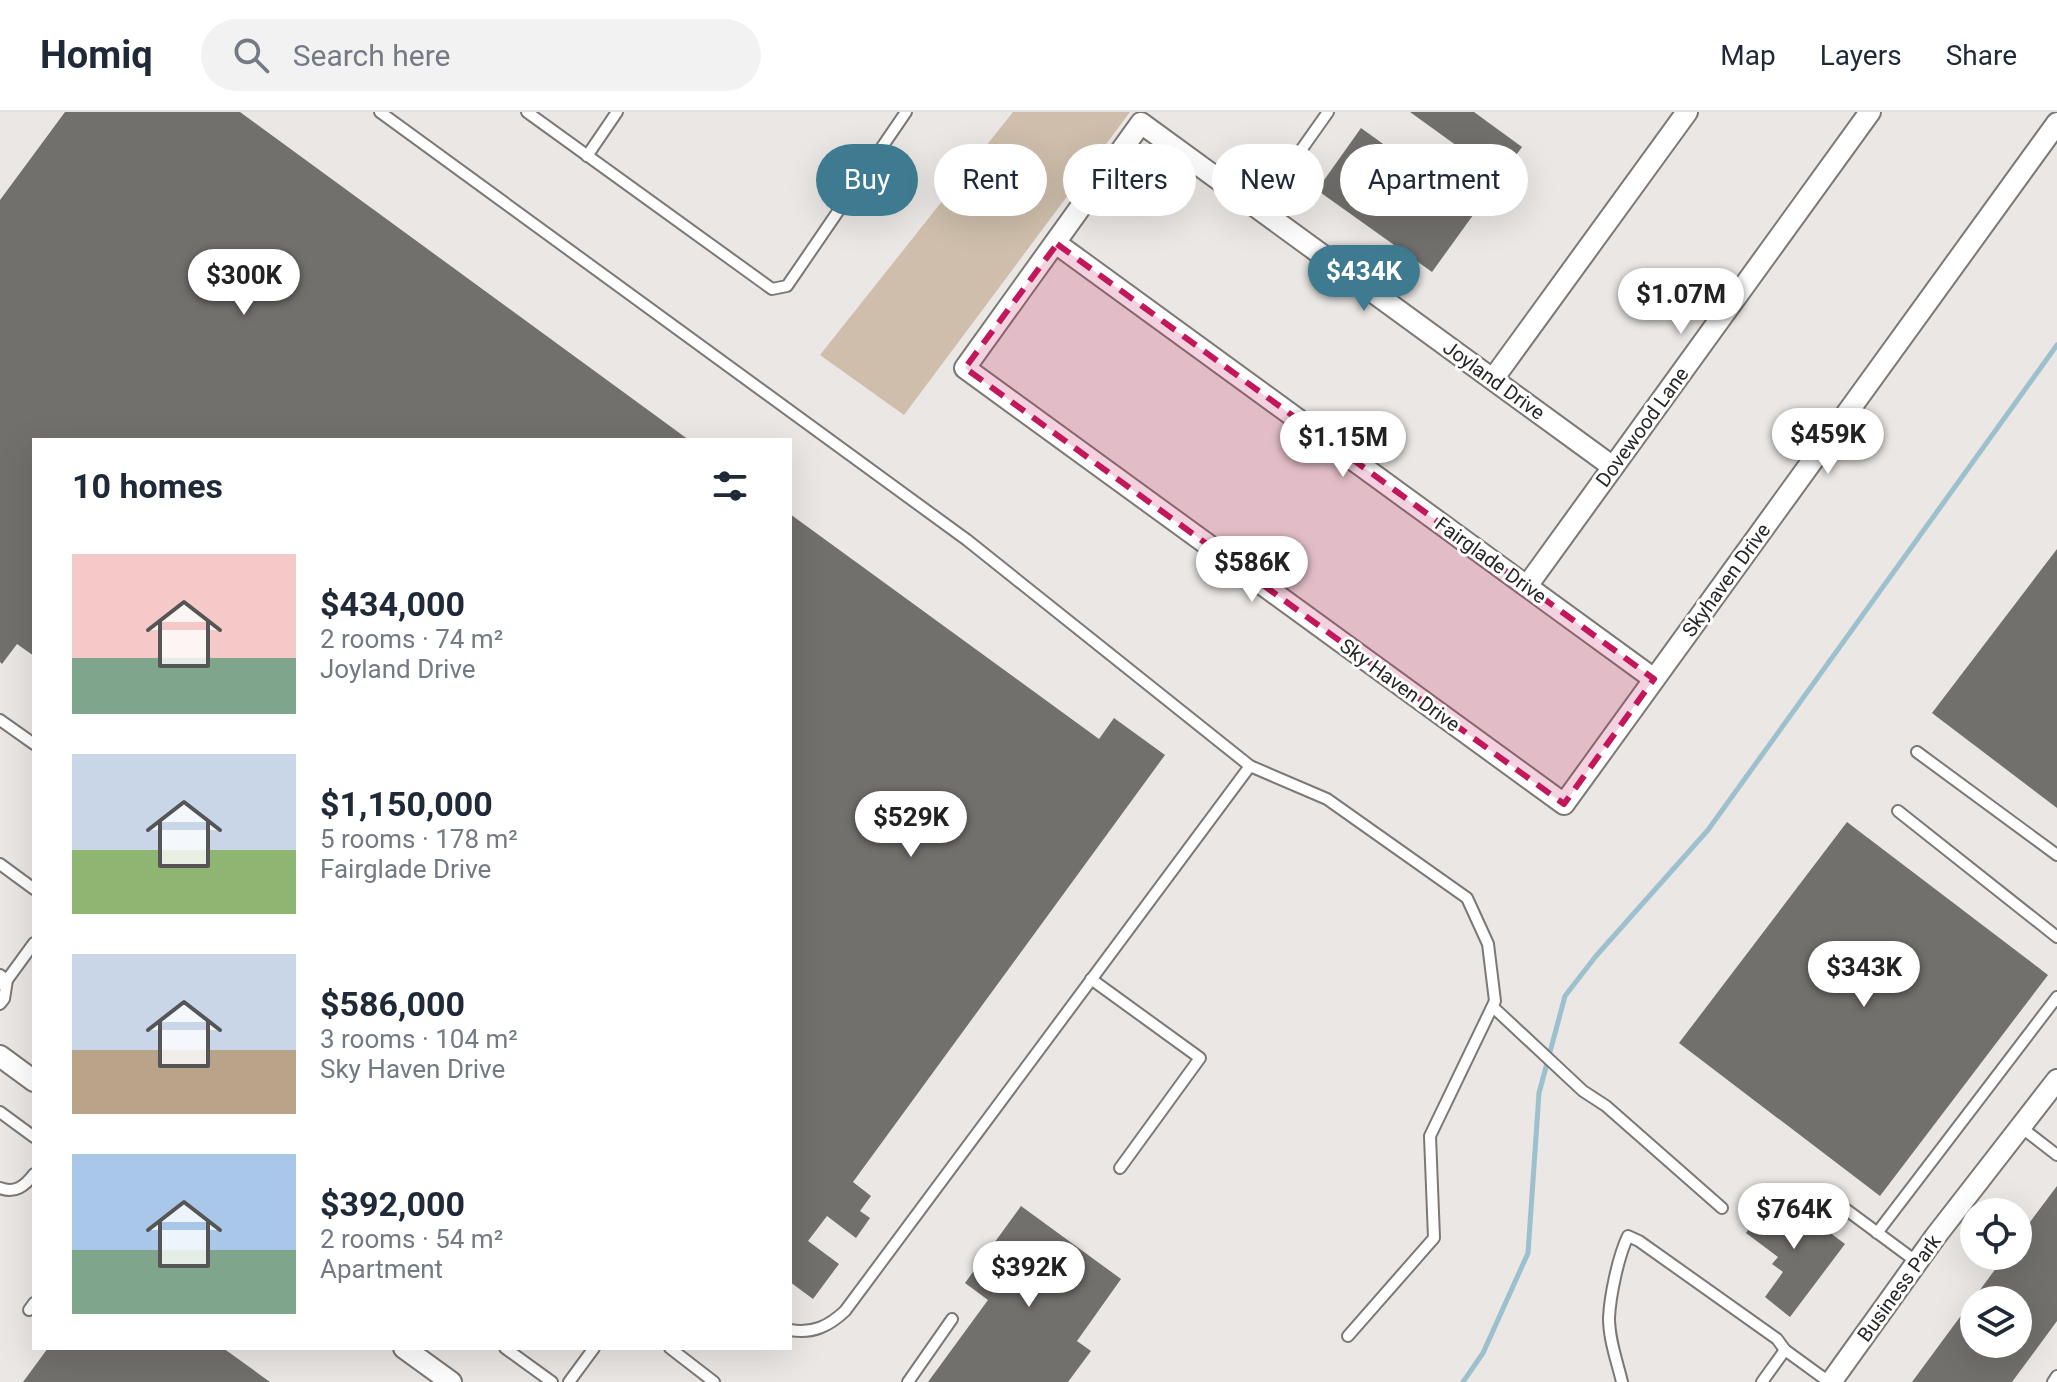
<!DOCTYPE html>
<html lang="en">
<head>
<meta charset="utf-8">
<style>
	:root { --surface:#fff; --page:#f2f2f3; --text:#1f2937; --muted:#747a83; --line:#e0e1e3; --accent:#3e7b91 }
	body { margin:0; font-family:Roboto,sans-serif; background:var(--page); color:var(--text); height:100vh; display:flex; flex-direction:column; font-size:30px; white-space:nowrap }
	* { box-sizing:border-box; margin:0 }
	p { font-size:26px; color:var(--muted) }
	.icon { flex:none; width:44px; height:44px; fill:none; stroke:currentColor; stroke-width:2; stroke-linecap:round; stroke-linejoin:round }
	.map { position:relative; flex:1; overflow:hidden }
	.drawer { position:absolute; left:32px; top:326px; width:760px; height:912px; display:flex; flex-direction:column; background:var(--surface); border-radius:0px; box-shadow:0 8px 32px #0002 }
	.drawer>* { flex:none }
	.top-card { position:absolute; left:816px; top:32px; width:760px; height:72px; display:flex; gap:16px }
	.controls { position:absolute; left:1960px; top:1086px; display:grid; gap:16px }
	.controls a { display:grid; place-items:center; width:72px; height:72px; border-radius:50%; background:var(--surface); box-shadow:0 8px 32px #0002; font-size:40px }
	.price { position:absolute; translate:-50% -68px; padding:0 18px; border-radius:28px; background:#fff; color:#222; font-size:26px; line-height:52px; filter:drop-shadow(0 2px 4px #0008) }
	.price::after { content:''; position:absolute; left:50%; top:48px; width:24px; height:18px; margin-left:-12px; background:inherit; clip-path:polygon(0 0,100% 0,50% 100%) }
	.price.current { background:var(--accent); color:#fff }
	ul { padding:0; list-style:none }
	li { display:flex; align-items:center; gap:24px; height:200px; padding:0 40px }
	li span { display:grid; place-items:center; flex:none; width:224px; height:160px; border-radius:0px; color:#555 }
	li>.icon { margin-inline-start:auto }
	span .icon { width:96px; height:96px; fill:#fffc; stroke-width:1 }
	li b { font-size:34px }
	h2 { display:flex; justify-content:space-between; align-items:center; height:96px; padding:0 40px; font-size:34px }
	.chip { padding:0 28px; border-radius:36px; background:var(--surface); box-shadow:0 8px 32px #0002; font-size:28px; line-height:72px }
	.chip.current { background:var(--accent); color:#fff }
	header { display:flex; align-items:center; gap:48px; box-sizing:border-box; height:112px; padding:0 40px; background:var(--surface); border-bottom:2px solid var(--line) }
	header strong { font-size:38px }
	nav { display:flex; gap:44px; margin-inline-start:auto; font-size:28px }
	.search { width:560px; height:72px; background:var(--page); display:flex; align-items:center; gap:20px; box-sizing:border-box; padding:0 28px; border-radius:44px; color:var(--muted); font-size:30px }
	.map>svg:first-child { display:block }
</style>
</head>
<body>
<header>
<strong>Homiq</strong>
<div class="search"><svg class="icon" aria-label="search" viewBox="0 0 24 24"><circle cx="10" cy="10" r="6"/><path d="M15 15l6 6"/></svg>Search here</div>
<nav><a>Map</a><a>Layers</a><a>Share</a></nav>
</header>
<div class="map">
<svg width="2057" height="1270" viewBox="0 0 2057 1270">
	<rect width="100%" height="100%" fill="#eae7e4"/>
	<polygon fill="#cebeab" points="1013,0 1130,0 904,303 820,243"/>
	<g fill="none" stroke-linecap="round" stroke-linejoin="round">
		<polyline stroke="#9dc0ce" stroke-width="5" points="1463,1270 1483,1241 1528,1141 1539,981 1565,884 1596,844 1708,718 2057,233"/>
	</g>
	<g fill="#72706d" fill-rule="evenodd">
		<polygon points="65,0 240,0 689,328 34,328 34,544 17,532 2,552 0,550 0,88"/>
		<polygon points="1410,0 1474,0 1522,35 1500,65"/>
		<polygon points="1361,16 1476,99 1432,160 1317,78"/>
		<polygon points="790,402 1099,627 1114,606 1165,643 853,1070 871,1084 860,1099 870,1106 856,1126 827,1104 808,1129 839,1152 813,1187 790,1170"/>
		<polygon points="2057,437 2057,696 1932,601"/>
		<polygon points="1847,710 2048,863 1880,1084 1679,931"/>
		<path d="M2057,1074V1209L2012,1270H1912L2005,1144H2018V1126ZM1974,1188H2018V1232H1974Z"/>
		<polygon points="1776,1080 1845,1132 1790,1205 1765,1185 1783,1160 1772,1152 1778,1145 1746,1121"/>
		<polygon points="1021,1094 1121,1167 1077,1229 1091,1239 1068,1270 928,1270 988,1188 965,1171"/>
		<polygon points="48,1236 223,1236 270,1270 23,1270"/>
	</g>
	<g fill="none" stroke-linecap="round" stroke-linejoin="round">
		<g stroke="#7b7875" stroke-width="14">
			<g id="lane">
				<path d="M380,0L967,428L1250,654L845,1199C829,1214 813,1222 790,1218"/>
				<polyline points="527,0 772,177 787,174 906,0"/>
				<polyline points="587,44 617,0"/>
				<polyline points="1275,75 1328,0"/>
				<polyline points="0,608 34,632"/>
				<polyline points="1917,640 2057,743"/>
				<polyline points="1250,654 1327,687 1467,786 1488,832 1495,889 1430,1024 1434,1126 1348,1224"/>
				<polyline points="1898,699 2057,825"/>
				<polyline points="0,752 34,777"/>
				<polyline points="0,863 7,868 34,831"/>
				<polyline points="1091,867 1200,946 1120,1056"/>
				<polyline points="0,872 7,868 4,887 0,892"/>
				<polyline points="1493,895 1583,979 1606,994 1722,1096"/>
				<polyline points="0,1000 34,1025"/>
				<polyline points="2022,1016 2057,1043"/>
				<path d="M0,1076C15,1082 25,1074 34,1062"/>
				<polyline points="1825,1082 1917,1150"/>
				<polyline points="1877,1121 2057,885"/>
				<polyline points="29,1198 34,1191"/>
				<polyline points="505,1236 552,1270"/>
				<polyline points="670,1236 714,1270"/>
				<polyline points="569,1270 594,1236"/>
				<polyline points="908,1270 952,1207"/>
				<path d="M1622,1270C1617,1249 1609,1228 1609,1206C1610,1184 1618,1145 1628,1124L1639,1129L1777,1227L1785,1238"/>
				<polyline points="1762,1270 1785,1238 1829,1270"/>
				<polyline points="2053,1270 2057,1264"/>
			</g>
		</g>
		<g stroke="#7b7875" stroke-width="24">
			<g id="street">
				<polyline points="1057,132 1654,567"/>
				<polyline points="1493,267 1687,0"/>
				<polyline points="1613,355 1141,11 965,256 1564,692 2057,11"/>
				<polyline points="1527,474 1870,0"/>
				<polyline points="0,944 34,969"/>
				<polyline points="404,1236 451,1270"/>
				<polyline points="1831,1270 1935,1125 2057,968"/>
			</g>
		</g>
		<use href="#lane" stroke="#fff" stroke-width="10"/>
		<use href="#street" stroke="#fff" stroke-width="20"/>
	</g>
	<path fill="#c2185b" fill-opacity="0.2" stroke="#c2185b" stroke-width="6" stroke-dasharray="16 10" stroke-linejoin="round" d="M1057,132L1654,567L1564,692L965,256Z"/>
	<g text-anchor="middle" stroke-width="6" stroke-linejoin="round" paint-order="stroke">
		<g font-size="20" fill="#282726" stroke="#fff">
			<text transform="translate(1494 268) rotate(36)" y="7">Joyland Drive</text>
			<text transform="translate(1642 315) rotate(-54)" y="7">Dovewood Lane</text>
			<text transform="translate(1491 448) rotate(36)" y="7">Fairglade Drive</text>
			<text transform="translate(1726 468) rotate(-54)" y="7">Skyhaven Drive</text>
			<text transform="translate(1400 573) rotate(36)" y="7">Sky Haven Drive</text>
			<text transform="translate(1899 1176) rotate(-54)" y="7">Business Park</text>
		</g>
	</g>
</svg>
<div class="controls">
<a><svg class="icon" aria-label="locate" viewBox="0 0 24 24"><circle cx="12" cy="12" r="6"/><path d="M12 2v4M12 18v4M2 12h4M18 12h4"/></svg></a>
<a><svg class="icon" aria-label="layers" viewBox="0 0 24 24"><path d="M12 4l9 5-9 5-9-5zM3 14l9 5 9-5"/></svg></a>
</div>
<b class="price current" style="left:1364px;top:201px">$434K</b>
<b class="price" style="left:244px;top:205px">$300K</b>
<b class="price" style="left:1681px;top:224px">$1.07M</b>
<b class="price" style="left:1828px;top:364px">$459K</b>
<b class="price" style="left:1343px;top:367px">$1.15M</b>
<b class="price" style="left:1252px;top:492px">$586K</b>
<b class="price" style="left:911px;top:747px">$529K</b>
<b class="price" style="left:1864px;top:897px">$343K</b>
<b class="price" style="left:1794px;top:1139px">$764K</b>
<b class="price" style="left:1029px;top:1197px">$392K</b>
<div class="top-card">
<a class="chip current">Buy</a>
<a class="chip">Rent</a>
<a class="chip">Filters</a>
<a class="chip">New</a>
<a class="chip">Apartment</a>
</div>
<section class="drawer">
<h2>10 homes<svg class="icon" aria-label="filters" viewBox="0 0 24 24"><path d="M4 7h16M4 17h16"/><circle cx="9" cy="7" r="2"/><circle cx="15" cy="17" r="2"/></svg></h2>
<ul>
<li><span style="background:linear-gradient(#f6c9c9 65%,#7fa58c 0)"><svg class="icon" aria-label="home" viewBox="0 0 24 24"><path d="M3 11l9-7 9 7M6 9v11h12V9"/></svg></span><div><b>$434,000</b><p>2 rooms · 74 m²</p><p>Joyland Drive</p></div></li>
<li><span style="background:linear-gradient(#c9d6e8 60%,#8fb573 0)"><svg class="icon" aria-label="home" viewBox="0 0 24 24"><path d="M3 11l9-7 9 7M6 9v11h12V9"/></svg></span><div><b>$1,150,000</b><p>5 rooms · 178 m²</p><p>Fairglade Drive</p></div></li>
<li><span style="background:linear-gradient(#c9d6e8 60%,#b9a48a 0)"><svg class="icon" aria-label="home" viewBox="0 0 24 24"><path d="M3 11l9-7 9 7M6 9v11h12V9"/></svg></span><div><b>$586,000</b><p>3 rooms · 104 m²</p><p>Sky Haven Drive</p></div></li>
<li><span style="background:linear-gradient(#a9c7e8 60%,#7fa58c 0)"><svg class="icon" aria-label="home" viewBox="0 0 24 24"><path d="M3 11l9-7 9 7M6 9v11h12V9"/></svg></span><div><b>$392,000</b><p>2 rooms · 54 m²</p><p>Apartment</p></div></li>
</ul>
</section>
</div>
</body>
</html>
